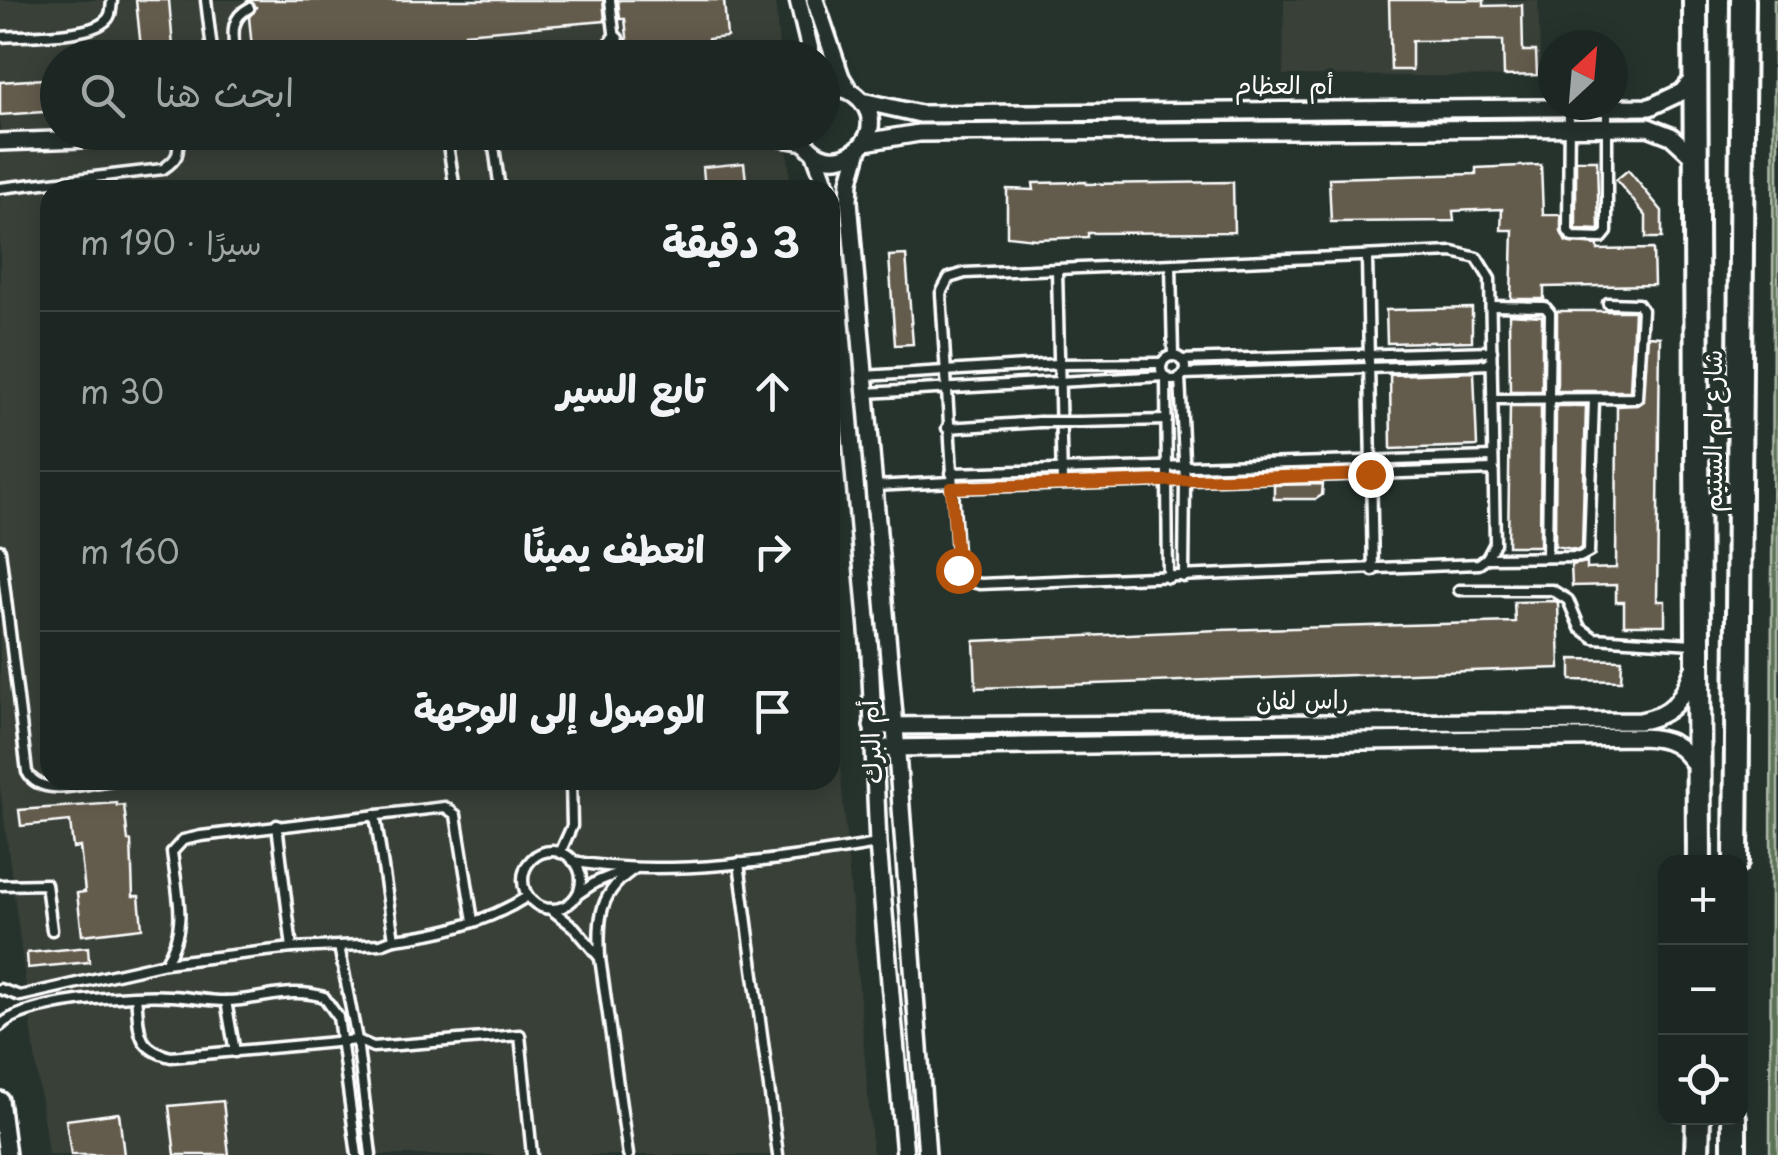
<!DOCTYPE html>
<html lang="ar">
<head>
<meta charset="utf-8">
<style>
	body { margin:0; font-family:"Playpen Sans","Playpen Sans Arabic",sans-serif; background:#252e2a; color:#f1f3f6; direction:rtl }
	.controls { position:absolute; right:30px; bottom:30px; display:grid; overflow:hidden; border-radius:20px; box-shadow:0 5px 25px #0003 }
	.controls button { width:90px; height:90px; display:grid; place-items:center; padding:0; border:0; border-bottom:2px solid #3a4340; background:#1c2622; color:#f1f3f6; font:50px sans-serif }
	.compass { position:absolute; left:1538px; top:30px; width:90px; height:90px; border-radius:50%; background:#1c2622; box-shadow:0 5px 25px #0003; rotate:26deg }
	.stop { position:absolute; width:30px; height:30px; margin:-22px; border:8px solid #b45309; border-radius:50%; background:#fff }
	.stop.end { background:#b45309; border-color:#fff; box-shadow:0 2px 10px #0008 }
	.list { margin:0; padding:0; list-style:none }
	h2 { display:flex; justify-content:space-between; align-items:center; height:130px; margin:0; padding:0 40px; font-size:42px }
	h2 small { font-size:32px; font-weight:400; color:#a0a5a5 }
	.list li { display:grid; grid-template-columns:65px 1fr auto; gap:30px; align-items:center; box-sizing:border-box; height:160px; padding:0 40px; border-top:2px solid #3a4340 }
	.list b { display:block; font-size:38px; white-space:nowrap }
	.list em { font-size:32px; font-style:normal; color:#a0a5a5 }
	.icon { flex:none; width:55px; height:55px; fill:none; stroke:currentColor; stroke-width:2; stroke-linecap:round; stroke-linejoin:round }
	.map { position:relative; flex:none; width:1778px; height:1155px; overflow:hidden; direction:ltr }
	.search { position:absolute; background:#1c2622; box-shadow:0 5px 25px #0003; left:40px; top:40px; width:800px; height:110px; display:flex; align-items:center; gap:25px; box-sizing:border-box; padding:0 35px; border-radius:55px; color:#a0a5a5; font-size:38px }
	.panel { position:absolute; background:#1c2622; box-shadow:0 5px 25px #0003; left:40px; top:180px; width:800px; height:610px; border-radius:30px; direction:rtl }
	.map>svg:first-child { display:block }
</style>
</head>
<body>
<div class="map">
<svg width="1778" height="1155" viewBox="0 0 1778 1155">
	<rect width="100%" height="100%" fill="#26332d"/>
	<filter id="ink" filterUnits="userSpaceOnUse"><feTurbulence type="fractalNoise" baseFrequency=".01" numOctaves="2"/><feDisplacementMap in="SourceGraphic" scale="20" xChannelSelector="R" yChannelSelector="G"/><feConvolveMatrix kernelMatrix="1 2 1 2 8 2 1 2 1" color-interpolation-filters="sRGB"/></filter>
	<g filter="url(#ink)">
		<g fill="#393f37">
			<polygon points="0,0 775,0 780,57 58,58 58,132 786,133 791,190 50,190 50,780 830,780 830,646 873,1155 48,1155 0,787"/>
			<polygon points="1284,0 1538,0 1541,77 1283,75"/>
		</g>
		<polygon fill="#5c7256" stroke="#aeb8aa" stroke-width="2.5" points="1774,0 1778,0 1778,1155 1770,1155"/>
		<g fill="#645c4d" stroke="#fff" stroke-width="2.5">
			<polygon points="136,0 169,0 174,58 142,58"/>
			<polygon points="248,0 603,0 605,21 465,33 466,48 343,58 253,58 249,17 256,7"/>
			<polygon points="618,0 724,0 727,37 708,39 710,58 663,58 662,42 628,45 625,19 620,19"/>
			<polygon points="1389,0 1484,0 1484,6 1522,5 1523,51 1536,51 1537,75 1504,76 1503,40 1412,41 1412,70 1391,70"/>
			<polygon points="58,78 58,111 0,115 0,82"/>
			<polygon points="1576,160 1597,160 1599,230 1576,229"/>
			<polygon points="744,163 747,190 705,190 703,167"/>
			<polygon points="1541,165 1543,215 1561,215 1561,232 1566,242 1598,245 1598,250 1653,249 1654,285 1544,287 1544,299 1511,299 1513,230 1501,230 1502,209 1453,211 1454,221 1331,222 1329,178 1476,174 1476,168"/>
			<polygon points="1628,170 1662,211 1662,238 1646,238 1646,216 1616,180"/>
			<polygon points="1086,182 1086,184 1233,182 1234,232 1088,233 1088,237 1035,239 1007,236 1007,189 1034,190 1033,183"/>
			<polygon points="906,255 913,344 895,345 889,256"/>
			<polygon points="1472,308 1472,341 1387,343 1386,310"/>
			<polygon points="1557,311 1634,311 1630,391 1557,391"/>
			<polygon points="1509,314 1542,316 1542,391 1510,391"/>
			<polygon points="1648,336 1660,337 1657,601 1665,601 1665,625 1624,625 1624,602 1616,602 1616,585 1572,586 1571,565 1587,562 1587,569 1616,568 1617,406 1638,405 1644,401"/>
			<polygon points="1474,372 1477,446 1391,449 1390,375"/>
			<polygon points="1510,406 1541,406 1540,546 1508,546"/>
			<polygon points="1556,406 1586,406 1582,548 1578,550 1555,546"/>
			<polygon points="1323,484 1322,495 1316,499 1274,499 1274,485"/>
			<polygon points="1556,601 1558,603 1560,668 976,688 974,641 1219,630 1515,622 1514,602"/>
			<polygon points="1571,659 1622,660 1621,681 1571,680"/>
			<polygon points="117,803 117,806 124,805 128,841 131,841 133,896 139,896 142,928 82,935 77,893 85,892 80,847 73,848 70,821 21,826 19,810"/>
			<polygon points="88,947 89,962 28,968 27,953"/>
			<polygon points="223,1101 229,1155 175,1155 169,1106"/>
			<polygon points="119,1113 124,1155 71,1155 66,1120"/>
		</g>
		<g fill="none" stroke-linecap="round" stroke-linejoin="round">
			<g stroke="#fff" stroke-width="15">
				<g id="lane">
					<polyline points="206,0 213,58"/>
					<polyline points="610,0 615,40"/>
					<path d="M0,37c24,-2 86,0 104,-15 8,-5 7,-14 8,-22"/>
					<path d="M235,58c-1,-21 -7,-39 14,-50"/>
					<polyline points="1569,108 1568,231 1572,237 1602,238 1607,232 1607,108"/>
					<polyline points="446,132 455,190"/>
					<polyline points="492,132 500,190"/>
					<path d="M0,188l163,-19c15,-10 17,-16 14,-33"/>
					<polygon points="1453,252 1477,258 1490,279 1495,543 1487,558 1479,564 980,584 972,582 958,570 941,293 949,278 965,273"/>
					<polyline points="1367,257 1373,571"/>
					<polyline points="1171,265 1173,356"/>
					<polyline points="1057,270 1062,483"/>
					<polyline points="1491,306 1545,307 1550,313 1547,557"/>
					<circle cx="1173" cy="368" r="12"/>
					<polyline points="1181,360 1492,351"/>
					<polyline points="1183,374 1492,364"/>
					<polyline points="864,376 1058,364 1162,363"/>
					<polyline points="1166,377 1168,578"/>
					<polyline points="1180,377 1185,480 1184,577"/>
					<polyline points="866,393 1164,376"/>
					<polyline points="1492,399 1637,398 1642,310 1638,304 1608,303"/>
					<polyline points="1079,422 1167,420"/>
					<polyline points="947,428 1039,422"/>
					<polyline points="951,473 1493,457"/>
					<polyline points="874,486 951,482"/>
					<polyline points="951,488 1493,470"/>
					<path d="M0,550l27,222c14,27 60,11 85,8"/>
					<polyline points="1487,558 1580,557 1589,552 1594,400"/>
					<polyline points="1459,590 1552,590 1568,600 1580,628 1594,638 1693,644"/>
					<polyline points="277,825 292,948"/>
					<circle cx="552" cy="880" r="29"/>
					<polyline points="560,853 572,826 571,780"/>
					<path d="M573,861c89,18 215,-2 304,-17"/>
					<polyline points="739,863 778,1155"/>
					<polyline points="0,885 46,884 52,930"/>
					<polyline points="578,894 596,882 623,871"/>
					<polyline points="551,909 575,928 600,958 628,1155"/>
					<path d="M394,939c48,-5 94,-17 134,-43"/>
					<polyline points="339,946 381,944 394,939 375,815"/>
					<path d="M600,958c-2,-41 -1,-67 36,-90"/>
					<path d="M165,963c24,-37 12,-69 7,-111l11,-12 18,-4 244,-29 11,8 17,106"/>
					<polyline points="0,989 20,996 165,963 292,948 339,946 357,1040 371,1155"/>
					<path d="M136,997c4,32 -2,51 35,60l186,-17 16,7 147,-12 12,120"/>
					<polyline points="226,1001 235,1052"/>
					<path d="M0,1026c22,-25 136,-33 171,-30 18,1 36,5 54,5 35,0 64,-15 99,-4l14,20 19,138"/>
				</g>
			</g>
			<g stroke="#fff" stroke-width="22">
				<g id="street">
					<polyline points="798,0 812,58"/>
					<polyline points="815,0 841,77 849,90"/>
					<polyline points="615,40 620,58"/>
					<polyline points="862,101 920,114 1650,107 1682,92 1696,75"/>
					<polyline points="751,132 804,142"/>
					<path d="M799,132c26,58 98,7 61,-33 -10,-11 -24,-13 -38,-10"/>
					<polyline points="0,142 277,132"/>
					<polyline points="865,142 919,133 1648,127 1671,136 1697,160"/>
					<polyline points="859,149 850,181 849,201 895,727 927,1155"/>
					<polyline points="815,154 828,190"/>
					<polyline points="830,197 870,653 878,844 905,1155"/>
					<path d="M872,726l768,-5c32,-6 42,-21 53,-51"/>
					<path d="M887,748l754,-11c27,1 41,7 55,30"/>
					<polyline points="0,1100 7,1155"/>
				</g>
			</g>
			<g stroke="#fff" stroke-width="30">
				<g id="secondary">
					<polyline points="1695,0 1699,862"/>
					<polyline points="1736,862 1743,0"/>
					<polyline points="1697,1155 1698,1118"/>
					<polyline points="1734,1155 1734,1118"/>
				</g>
			</g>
			<use href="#lane" stroke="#26332d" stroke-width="8"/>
			<use href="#street" stroke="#26332d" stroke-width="15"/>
			<use href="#secondary" stroke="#26332d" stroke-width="22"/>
			<g stroke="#fff" stroke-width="15" stroke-linecap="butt">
				<polyline id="lane-bridge" points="1039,422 1079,422"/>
			</g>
			<use href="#lane-bridge" stroke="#26332d" stroke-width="8"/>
		</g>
	</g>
	<g fill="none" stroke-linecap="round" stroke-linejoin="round" filter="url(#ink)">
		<polyline stroke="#b45309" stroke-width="12" points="958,570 951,488 1370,474"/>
	</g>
	<g text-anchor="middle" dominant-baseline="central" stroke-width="8" stroke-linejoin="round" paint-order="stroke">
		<g font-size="25" fill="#fff" stroke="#26332d">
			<text x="1284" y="84">أم العظام</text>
			<text transform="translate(1712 431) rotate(-90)">شارع ام السنيم</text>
			<text transform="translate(1302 699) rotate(-1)">راس لفان</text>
			<text transform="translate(870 742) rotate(-93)">أم البرك</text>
		</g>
	</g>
</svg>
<div class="controls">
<button>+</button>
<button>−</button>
<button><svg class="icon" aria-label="locate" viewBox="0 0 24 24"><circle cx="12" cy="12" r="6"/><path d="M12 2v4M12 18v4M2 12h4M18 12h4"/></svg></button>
</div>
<svg class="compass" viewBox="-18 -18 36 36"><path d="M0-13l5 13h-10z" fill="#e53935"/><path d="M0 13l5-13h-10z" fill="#a0a5a5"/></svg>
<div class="stop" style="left:958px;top:570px"></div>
<div class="stop end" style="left:1370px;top:474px"></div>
<div class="search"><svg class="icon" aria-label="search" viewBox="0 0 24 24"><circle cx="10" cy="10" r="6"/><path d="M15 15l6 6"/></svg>ابحث هنا</div>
<section class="panel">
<h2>3 دقيقة<small>سيرًا · 190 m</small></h2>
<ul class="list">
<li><svg class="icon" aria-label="ahead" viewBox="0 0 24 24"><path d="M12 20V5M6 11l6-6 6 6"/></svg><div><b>تابع السير</b></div><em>30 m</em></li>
<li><svg class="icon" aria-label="right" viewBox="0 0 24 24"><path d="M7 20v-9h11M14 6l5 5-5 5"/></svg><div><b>انعطف يمينًا</b></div><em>160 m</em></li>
<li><svg class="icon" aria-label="arrive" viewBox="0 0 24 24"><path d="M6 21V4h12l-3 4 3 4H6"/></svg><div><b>الوصول إلى الوجهة</b></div></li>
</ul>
</section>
</div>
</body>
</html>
